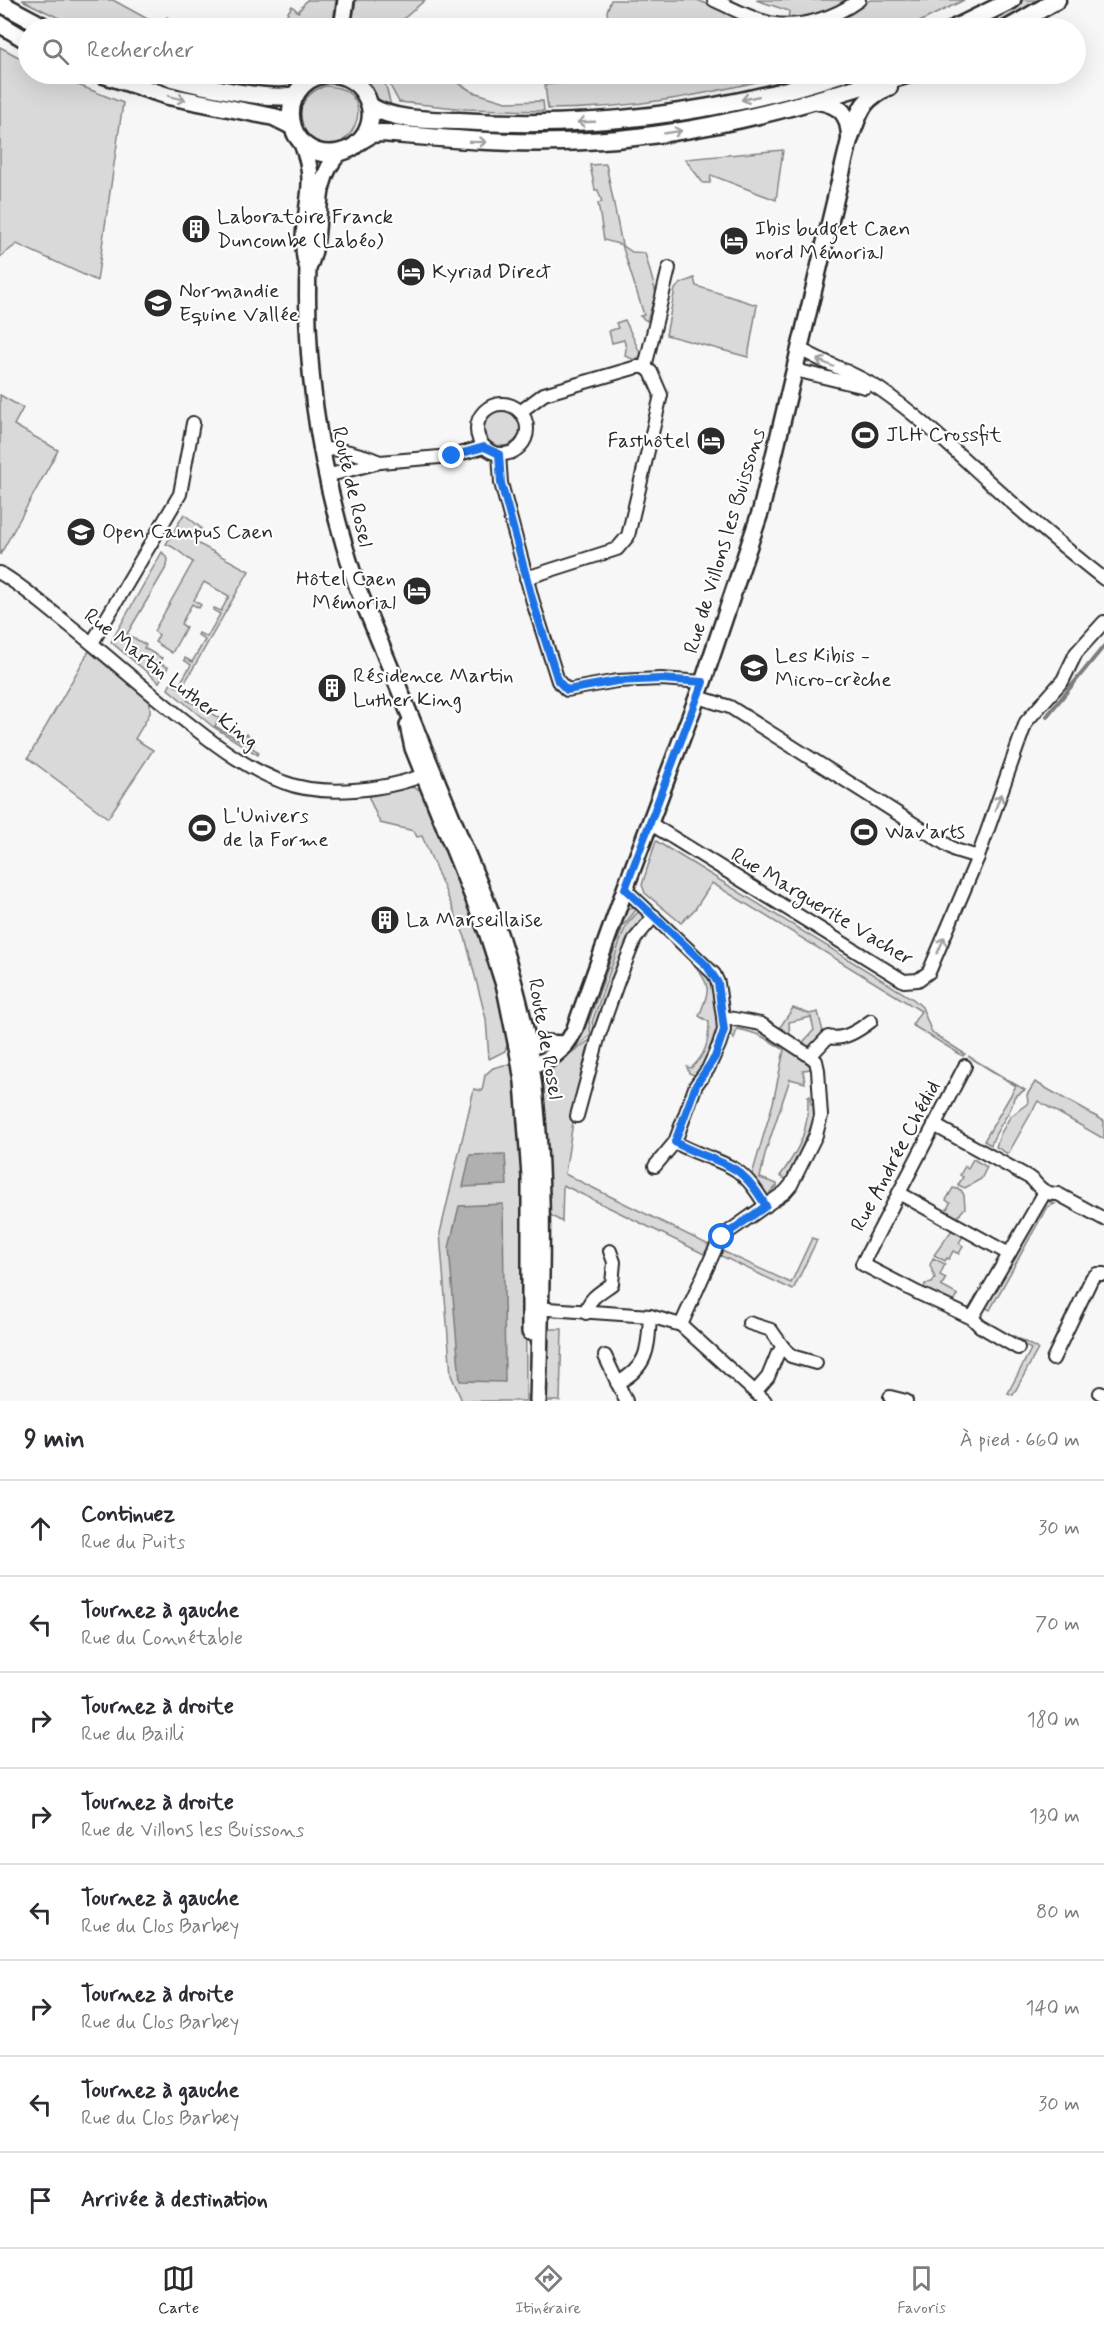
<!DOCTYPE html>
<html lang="fr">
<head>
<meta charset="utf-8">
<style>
	body { margin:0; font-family:Mynerve,sans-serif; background:#f2f2f3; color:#2b2b33 }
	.stop { position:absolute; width:18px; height:18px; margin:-14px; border:4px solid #1a73e8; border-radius:50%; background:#fff }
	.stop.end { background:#1a73e8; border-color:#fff; box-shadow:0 2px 6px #0008 }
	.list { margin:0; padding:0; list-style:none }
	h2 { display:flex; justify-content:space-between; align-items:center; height:78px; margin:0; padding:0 24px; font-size:26px }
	h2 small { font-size:20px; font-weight:400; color:#7c7c81 }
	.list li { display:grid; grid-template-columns:39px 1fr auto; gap:18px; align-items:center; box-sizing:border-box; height:96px; padding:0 24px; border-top:2px solid #e1e1e2 }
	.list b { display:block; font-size:22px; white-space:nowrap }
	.list p { margin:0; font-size:20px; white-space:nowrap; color:#7c7c81 }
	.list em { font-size:20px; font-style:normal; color:#7c7c81 }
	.icon { flex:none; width:33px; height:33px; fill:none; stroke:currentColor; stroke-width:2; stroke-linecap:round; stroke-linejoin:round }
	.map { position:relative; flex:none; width:1104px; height:1401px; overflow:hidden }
	.search { position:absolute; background:#fff; box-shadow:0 6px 24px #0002; left:18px; right:18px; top:18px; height:66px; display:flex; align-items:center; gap:15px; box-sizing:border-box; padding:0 21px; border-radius:33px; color:#7c7c81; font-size:22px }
	.sheet { height:846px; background:#fff }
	nav { display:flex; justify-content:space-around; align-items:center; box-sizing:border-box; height:84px; border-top:2px solid #e1e1e2; background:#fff; font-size:16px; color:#7c7c81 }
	nav a { display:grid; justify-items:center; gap:3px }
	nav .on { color:#2b2b2b }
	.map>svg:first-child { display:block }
</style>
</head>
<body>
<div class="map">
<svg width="1104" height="1401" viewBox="0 0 1104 1401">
	<rect width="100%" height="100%" fill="#f7f7f7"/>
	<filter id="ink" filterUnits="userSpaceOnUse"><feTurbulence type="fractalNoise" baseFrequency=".0167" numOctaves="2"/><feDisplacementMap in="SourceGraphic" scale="12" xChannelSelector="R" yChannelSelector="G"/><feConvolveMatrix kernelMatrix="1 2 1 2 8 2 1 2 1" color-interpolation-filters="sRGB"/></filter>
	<g filter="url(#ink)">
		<g fill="#d9d9d9" stroke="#828282" stroke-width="1.5">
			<polygon points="22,0 113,0 162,27 167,17 186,28 79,28"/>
			<polygon points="307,0 336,0 332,28 278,28 292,6 298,12"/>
			<polygon points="356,0 425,0 393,28 351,28"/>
			<polygon points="611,0 697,0 766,28 609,28 607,11"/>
			<path d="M756,0h94c-20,11 -39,17 -62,19l1,-8z"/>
			<polygon points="870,0 964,0 907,28 811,28 843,18"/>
			<polygon points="1023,0 1040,0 987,28 968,28"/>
			<polygon points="0,47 28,62 28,74 51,74 123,103 97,281 17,244 0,257"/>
			<polygon points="355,74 377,74 386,86 391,106 379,101"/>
			<polygon points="384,74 444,74 473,92 506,102 543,101 544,111 466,109 399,102"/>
			<path d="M574,74h7l2,7 27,-3v-4h181c-84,20 -155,35 -243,35l-3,-24 30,-3z"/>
			<path d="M325,86c64,2 21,88 -17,49 -19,-18 -5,-42 17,-49z"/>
			<polygon points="760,101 763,110 720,120 566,138 394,129 395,120 444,125"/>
			<polygon points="783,150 776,200 711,175 710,183 703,183 685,159"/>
			<polygon points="606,164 622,245 632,252 645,253 656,293 647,321 640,316 644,315 622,245 604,240 598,203 602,202 598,190 595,190 590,165"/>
			<polygon points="694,278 696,286 757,305 748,357 666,335 675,289 680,284"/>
			<polygon points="625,320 641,355 635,360 625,356 626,348 624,340 612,343 609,331 618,328 616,323"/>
			<polygon points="0,395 23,408 14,425 58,450 0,555"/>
			<circle cx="502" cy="428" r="18"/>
			<path d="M184,514l17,14 -6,14 54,29 -66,115 9,6 -5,8 32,18 -4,8 26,15 5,-7 10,6 -4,8 7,4 -1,3 -46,-29 -44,-37 3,-6 7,4 13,-22 -7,-5 1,-2 7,4 13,-22 -7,-5 1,-2 8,4 13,-23 -7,-4 1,-2 7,3 8,-15 -25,-14 -10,18 7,5 -2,3 -7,-4 -11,20 5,3 -14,26 -17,-11 4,-7 -5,-4 39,-69c-10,-6 -15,-14 -27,-18z"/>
			<polygon points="162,552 168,559 167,566 127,634 146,645 144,648 162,658 159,663 168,667 159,682 111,642"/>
			<polygon points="89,651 150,702 150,713 135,739 153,750 108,818 28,758"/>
			<polygon points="411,787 424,791 493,960 509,1040 505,1051 489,1059 486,1019 465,937 422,836 417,837 414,831 380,823 369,798 369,795"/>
			<polygon points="656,841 913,999 922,1007 932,1033 965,1054 963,1056 912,1025 921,1011 712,883 695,909 681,923 645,893 642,885"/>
			<polygon points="634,907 637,907 633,914 623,926 589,1021 591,1035 574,1049 622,915 628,908"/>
			<polygon points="640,910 644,914 645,920 594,1031 592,1022 623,933 628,923"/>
			<path d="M703,968l11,16 5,45 -4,3 -9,28 -4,5 1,4 -9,6 -5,-2 -2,-6 4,1c15,-13 18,-27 18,-46l-10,-6c8,-21 14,-27 -1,-46z"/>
			<polygon points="793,1008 810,1014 818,1012 824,1036 810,1050 804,1045 804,1041 814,1030 811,1017 789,1022 790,1039 778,1030"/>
			<path d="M729,1025l27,3 8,4 47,34v3l-8,1 2,13 -15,-4 -25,75 -5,24 17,6v2l-7,6 3,3 -5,3 -17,-20 22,-75 11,-53c-16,-11 -28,-18 -47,-21l-3,10 -5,-8z"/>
			<path d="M590,1040l3,1v3l-20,78 -8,52 144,71 -5,9 -141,-69 -1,37 -15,-9 -3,-128c6,-21 28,-33 46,-45z"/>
			<path d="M968,1056l57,34 -11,7c-1,15 -18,30 -23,48l-7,-4 32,-55z"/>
			<polygon points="504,1065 511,1065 514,1067 525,1170 526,1401 462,1401 451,1375 440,1233 474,1089 482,1091 485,1075 493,1068"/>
			<polygon points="1035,1082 1104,1121 1104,1139 1038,1101 1008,1154 996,1147 1000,1135 1010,1117 1028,1103 1027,1095"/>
			<path d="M808,1096h2l1,8 4,3 1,8 -29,65 -7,-4c20,-27 29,-46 28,-80z"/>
			<polygon points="973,1159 987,1167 981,1179 965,1188 958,1185 963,1177 960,1175 965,1166 968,1168"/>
			<polygon points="953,1188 961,1190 964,1195 965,1208 957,1217 946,1211 950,1203 946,1200"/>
			<polygon points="1049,1201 1055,1204 1047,1207 990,1310 984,1307 1006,1267 1012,1263 1044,1203"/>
			<polygon points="952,1230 963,1236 959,1243 963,1246 959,1254 953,1251 949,1259 947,1258 945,1261 934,1255"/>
			<polygon points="812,1238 817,1240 793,1290 717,1254 720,1250 791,1283"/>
			<polygon points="933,1258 945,1264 940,1275 946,1278 941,1286 958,1295 953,1304 924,1290 925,1284 932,1283 935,1278 930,1265"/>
			<polygon points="550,1329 562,1329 560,1401 546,1401 548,1337"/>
			<polygon points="1014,1336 1038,1349 1013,1395 1008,1393 1031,1349 1013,1339"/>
		</g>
		<g fill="#b0b0b0" stroke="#7b7b7b" stroke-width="1.5">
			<polygon points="505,1154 507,1185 463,1187 470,1155"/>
			<polygon points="503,1204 505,1382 460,1381 449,1248 459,1206"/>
		</g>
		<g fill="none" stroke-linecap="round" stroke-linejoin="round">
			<polyline stroke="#7b7b7b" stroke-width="4" points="1047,716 1104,646"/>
			<g stroke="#2b2b2b" stroke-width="16">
				<g id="minor">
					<path d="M714,0c18,8 37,19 56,23 31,6 64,-5 89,-23"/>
					<path d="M800,349c26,15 56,24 81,41 39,27 73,60 108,92 37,34 76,66 115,97"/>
					<polyline points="645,367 669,268"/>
					<polyline points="795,370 865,387"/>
					<circle cx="502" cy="429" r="25"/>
					<polyline points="520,412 544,394 637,367 645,367"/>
					<path d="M320,449c20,-1 42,5 60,13"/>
					<polyline points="499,454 501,483 533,602 558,681 567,690 617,681 661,679 703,682"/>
					<polyline points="326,476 380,462 452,456 484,447"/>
					<path d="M0,573c21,12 40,29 59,44 46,36 88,75 134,110 28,22 57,43 90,55 40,16 109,8 147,-10"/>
					<polyline points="526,578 617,549 628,536 661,395 651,372 645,367"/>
					<polyline points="92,643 180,494 193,423"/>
					<polyline points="698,697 730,707 955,850 978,857"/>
					<polyline points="651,824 904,981 918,980 929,972 978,857 1026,722 1063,680 1076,653 1104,622"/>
					<polyline points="625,889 714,974 718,983 723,1017 724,1030 719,1045 708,1069 696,1085 675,1142 655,1166"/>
					<polyline points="723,1017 761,1024 810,1056"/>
					<polyline points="965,1066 862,1264 918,1293 972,1318 980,1326 1018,1348"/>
					<polyline points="577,1116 599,1035 618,981 635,939 654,916"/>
					<path d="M934,1125l98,54c7,9 14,16 26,15l46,25"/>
					<path d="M675,1142c19,12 42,16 61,28 13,9 22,23 30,36"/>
					<polyline points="899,1193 1009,1254"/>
					<polyline points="534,1308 650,1316 681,1325 765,1401"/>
					<path d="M586,1313c2,-15 15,-21 26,-29l2,-22 -4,-11"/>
					<polyline points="972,1318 1045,1192"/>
					<polyline points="749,1323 771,1330 783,1347"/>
					<path d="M681,1325l37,-82 9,-10 58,-41 6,-7 25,-50 5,-19 -3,-46 -2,-9 -6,-5 18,-19c15,4 31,-7 43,-16"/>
					<polyline points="605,1356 626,1401"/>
					<polyline points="1053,1359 1092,1278 1097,1274 1104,1274"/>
					<path d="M617,1383c32,-16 31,-36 33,-67"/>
					<polyline points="755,1392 768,1377 777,1355 783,1347 791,1356 816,1363"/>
					<polyline points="1100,1393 1104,1395"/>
					<polyline points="890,1397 906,1401"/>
				</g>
			</g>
			<g stroke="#2b2b2b" stroke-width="20">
				<g id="tertiary">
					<polyline points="342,28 346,0"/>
					<path d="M301,141c5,12 9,25 9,38 1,29 -13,61 -2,89 -4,111 15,217 50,321l139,338c13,40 25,81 32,123 18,116 12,234 9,351"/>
					<path d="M308,268c18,-38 0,-81 31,-115"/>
					<polyline points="408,725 413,748 487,932 505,988 519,1057 523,1082 530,1176 530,1332"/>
					<polyline points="528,1047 545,1043 565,1044"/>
					<path d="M531,1064c20,-2 34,-15 43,-33l51,-142 78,-207 58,-172 89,-372"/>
				</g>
			</g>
			<g stroke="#2b2b2b" stroke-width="21">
				<g id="secondary">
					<polyline points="0,3 47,28"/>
					<polyline points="0,24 28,41"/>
					<polyline points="955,28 1012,0"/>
					<polyline points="1009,28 1057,0"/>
					<polyline points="101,74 168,96 274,117 292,126"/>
					<path d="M158,74c28,9 111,28 137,21"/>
					<path d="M326,74c-54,10 -42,87 11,79 12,-2 23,-9 29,-20 14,-27 -6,-58 -35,-59"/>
					<path d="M818,101c23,4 31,13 32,36"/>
					<path d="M370,106c25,15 61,14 89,15 129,8 259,-7 382,-47"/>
					<path d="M850,138c10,-27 11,-39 39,-51"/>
					<path d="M360,141l12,-7 9,-1c61,5 120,11 181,9 101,-2 198,-24 294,-54 18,-5 36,-8 53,-14"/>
				</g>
			</g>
			<use href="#minor" stroke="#fff" stroke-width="12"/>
			<use href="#tertiary" stroke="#fff" stroke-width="15"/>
			<use href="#secondary" stroke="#fff" stroke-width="16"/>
		</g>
		<defs><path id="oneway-shaft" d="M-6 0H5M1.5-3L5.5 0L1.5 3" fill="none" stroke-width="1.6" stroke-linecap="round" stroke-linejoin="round" transform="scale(1.5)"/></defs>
		<g stroke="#a0a0a0">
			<use href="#oneway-shaft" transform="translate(177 98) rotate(14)"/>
			<use href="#oneway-shaft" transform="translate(750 98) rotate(168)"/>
			<use href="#oneway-shaft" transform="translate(586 122) rotate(178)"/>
			<use href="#oneway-shaft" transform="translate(673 132) rotate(-9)"/>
			<use href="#oneway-shaft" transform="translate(478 142) rotate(1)"/>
			<use href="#oneway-shaft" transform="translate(825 363) rotate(-157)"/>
			<use href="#oneway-shaft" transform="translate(998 802) rotate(-70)"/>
			<use href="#oneway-shaft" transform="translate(941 945) rotate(-67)"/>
		</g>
	</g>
	<g fill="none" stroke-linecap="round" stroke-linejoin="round" filter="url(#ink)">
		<path stroke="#1a73e8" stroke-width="8" d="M452,456l32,-9 15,7 2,29 32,119 25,79 9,9 50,-9 44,-2 42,3 -78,207 82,77 11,17 6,47 -9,27 -19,28 -21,57c19,12 42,16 61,28 13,9 22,23 30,36l-44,31"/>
	</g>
	<defs>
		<g id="building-disc" transform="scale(1.5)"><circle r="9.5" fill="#2b2b2b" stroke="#fff"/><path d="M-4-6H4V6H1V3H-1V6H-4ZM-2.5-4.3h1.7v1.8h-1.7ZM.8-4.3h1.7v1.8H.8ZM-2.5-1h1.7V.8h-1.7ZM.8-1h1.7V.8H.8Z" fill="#fff"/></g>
		<g id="hotel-disc" transform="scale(1.5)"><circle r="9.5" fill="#2b2b2b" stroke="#fff"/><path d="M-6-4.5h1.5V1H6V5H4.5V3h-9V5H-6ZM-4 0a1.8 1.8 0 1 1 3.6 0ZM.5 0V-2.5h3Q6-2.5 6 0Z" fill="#fff"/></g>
		<g id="university-disc" transform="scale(1.5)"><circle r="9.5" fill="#2b2b2b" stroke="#fff"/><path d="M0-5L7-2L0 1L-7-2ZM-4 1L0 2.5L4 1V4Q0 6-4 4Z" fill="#fff"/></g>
		<g id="stadium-disc" transform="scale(1.5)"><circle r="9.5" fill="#2b2b2b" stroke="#fff"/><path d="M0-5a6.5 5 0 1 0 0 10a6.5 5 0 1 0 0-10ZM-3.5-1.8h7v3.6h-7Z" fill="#fff"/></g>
		<g id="school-disc" transform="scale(1.5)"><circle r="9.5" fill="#2b2b2b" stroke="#fff"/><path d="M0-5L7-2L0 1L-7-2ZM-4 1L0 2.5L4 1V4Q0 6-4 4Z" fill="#fff"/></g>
	</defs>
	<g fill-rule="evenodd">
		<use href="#building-disc" x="196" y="229"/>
		<use href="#hotel-disc" x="734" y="241"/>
		<use href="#hotel-disc" x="411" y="272"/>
		<use href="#university-disc" x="158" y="303"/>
		<use href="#stadium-disc" x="865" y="435"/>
		<use href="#hotel-disc" x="711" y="441"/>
		<use href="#university-disc" x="81" y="532"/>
		<use href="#hotel-disc" x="417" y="591"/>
		<use href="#school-disc" x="754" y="668"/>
		<use href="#building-disc" x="332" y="688"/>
		<use href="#stadium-disc" x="202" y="828"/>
		<use href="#stadium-disc" x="864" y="832"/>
		<use href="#building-disc" x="385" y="920"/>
	</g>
	<g text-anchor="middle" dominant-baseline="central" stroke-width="4.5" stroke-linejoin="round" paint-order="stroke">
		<g font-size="21" fill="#2b2b2b" stroke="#fff" text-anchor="start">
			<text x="217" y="217">Laboratoire Franck<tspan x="217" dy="24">Duncombe (Labéo)</tspan></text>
			<text x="755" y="229">Ibis budget Caen<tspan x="755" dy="24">nord Mémorial</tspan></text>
			<text x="432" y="272">Kyriad Direct</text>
			<text x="179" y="291">Normandie<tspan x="179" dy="24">Equine Vallée</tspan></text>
			<text x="886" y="435">JLH Crossfit</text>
			<text x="690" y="441" text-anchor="end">Fasthôtel</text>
			<text x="102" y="532">Open Campus Caen</text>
			<text x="396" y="579" text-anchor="end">Hôtel Caen<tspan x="396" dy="24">Mémorial</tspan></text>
			<text x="775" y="656">Les Kibis -<tspan x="775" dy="24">Micro-crèche</tspan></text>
			<text x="353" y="676">Résidence Martin<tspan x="353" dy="24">Luther King</tspan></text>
			<text x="223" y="816">L'Univers<tspan x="223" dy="24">de la Forme</tspan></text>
			<text x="885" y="832">Wav'arts</text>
			<text x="406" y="920">La Marseillaise</text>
		</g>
		<g font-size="21" fill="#2b2b2b" stroke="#fff">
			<text transform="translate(352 487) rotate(77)">Route de Rosel</text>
			<text transform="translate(725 541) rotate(-73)">Rue de Villons les Buissons</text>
			<text transform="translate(171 679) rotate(38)">Rue Martin Luther King</text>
			<text transform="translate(822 907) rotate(31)">Rue Marguerite Vacher</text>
			<text transform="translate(545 1039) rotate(80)">Route de Rosel</text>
			<text transform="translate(896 1156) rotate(-62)">Rue Andrée Chédid</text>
		</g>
	</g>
</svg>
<div class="stop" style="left:722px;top:1237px"></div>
<div class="stop end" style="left:452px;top:456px"></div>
<div class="search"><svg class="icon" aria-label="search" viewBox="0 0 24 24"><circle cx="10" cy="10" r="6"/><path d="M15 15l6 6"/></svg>Rechercher</div>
</div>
<section class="sheet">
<h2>9 min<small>À pied · 660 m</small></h2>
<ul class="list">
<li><svg class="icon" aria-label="ahead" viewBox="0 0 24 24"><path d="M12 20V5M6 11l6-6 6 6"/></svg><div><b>Continuez</b><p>Rue du Puits</p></div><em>30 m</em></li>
<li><svg class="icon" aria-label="left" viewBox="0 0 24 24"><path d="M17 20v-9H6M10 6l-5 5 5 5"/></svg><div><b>Tournez à gauche</b><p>Rue du Connétable</p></div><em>70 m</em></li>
<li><svg class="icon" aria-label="right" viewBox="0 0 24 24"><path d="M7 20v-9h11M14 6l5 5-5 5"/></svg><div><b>Tournez à droite</b><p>Rue du Bailli</p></div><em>180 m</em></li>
<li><svg class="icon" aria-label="right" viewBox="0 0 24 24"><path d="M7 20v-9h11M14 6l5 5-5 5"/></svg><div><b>Tournez à droite</b><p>Rue de Villons les Buissons</p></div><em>130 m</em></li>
<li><svg class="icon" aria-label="left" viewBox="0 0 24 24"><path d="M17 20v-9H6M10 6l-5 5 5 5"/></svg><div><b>Tournez à gauche</b><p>Rue du Clos Barbey</p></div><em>80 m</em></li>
<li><svg class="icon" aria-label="right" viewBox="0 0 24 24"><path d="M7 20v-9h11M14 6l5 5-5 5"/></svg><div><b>Tournez à droite</b><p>Rue du Clos Barbey</p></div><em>140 m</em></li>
<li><svg class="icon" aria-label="left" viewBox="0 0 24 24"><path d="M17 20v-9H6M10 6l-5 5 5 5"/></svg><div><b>Tournez à gauche</b><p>Rue du Clos Barbey</p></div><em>30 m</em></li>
<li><svg class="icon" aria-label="arrive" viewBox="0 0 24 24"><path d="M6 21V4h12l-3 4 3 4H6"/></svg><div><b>Arrivée à destination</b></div></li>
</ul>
</section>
<nav>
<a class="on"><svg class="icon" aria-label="map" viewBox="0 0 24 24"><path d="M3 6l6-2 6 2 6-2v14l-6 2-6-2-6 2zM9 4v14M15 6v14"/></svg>Carte</a>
<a><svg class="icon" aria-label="directions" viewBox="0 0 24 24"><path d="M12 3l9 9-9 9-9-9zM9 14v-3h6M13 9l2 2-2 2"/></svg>Itinéraire</a>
<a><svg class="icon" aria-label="saved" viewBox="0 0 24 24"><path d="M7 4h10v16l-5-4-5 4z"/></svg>Favoris</a>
</nav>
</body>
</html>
